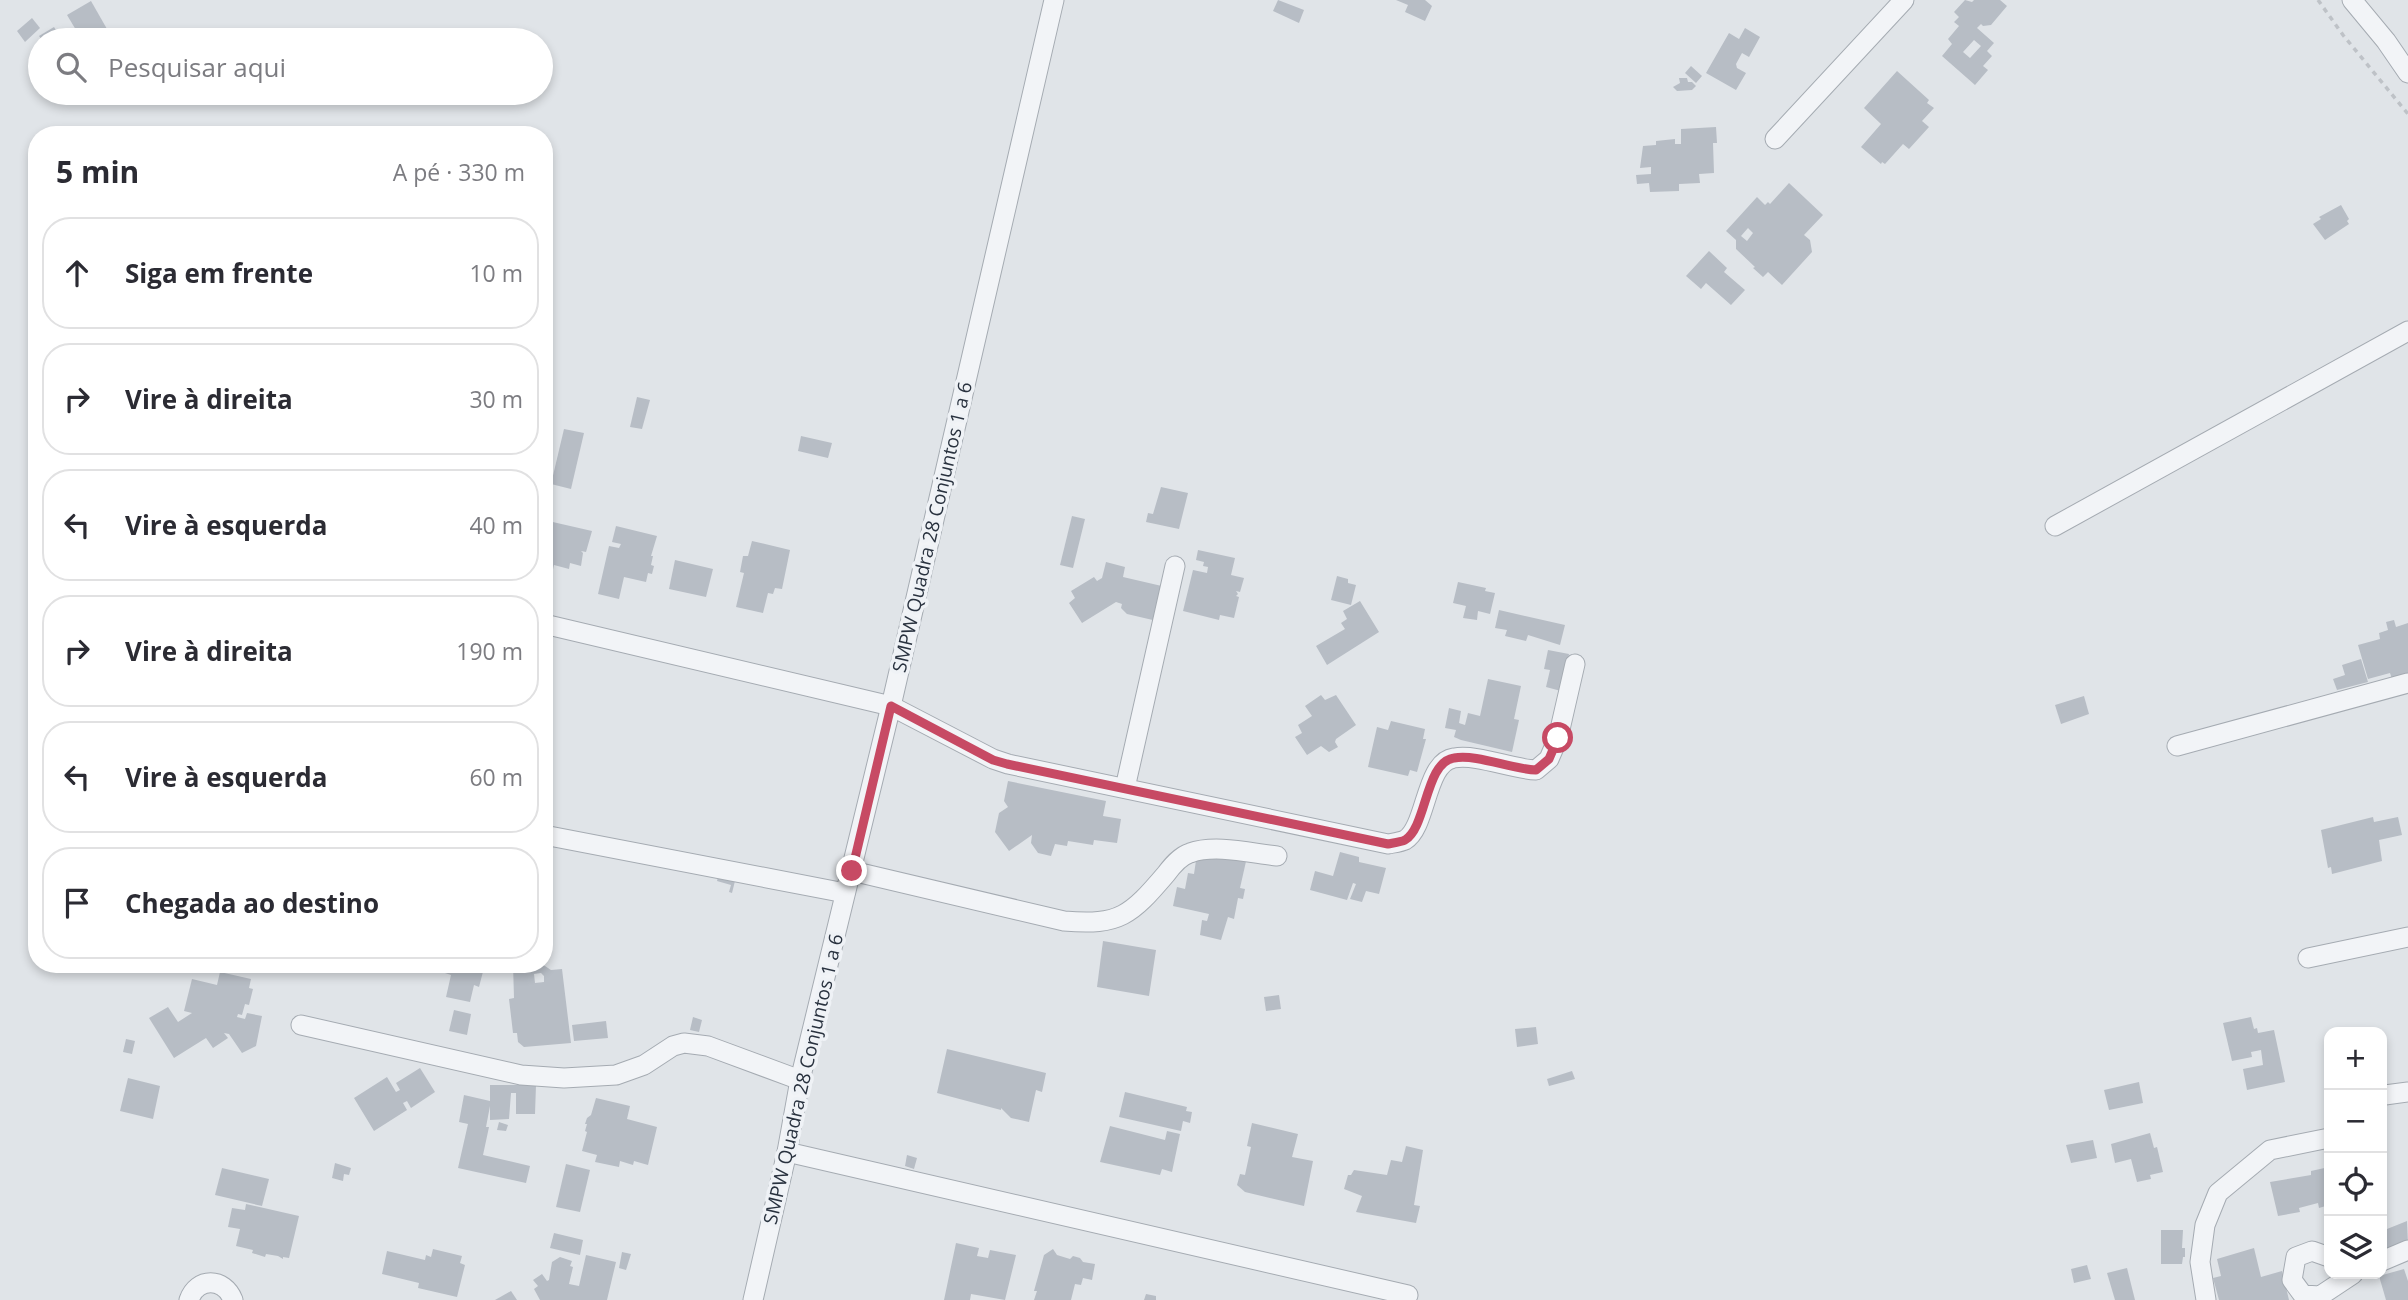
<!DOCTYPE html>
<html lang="pt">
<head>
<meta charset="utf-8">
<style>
	body { margin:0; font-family:"Open Sans",sans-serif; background:#f2f2f3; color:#2b2b33 }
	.controls { position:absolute; right:21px; bottom:21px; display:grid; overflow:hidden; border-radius:14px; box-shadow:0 4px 10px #0003 }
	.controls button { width:63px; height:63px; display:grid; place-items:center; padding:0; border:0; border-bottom:2px solid #e1e1e2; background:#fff; color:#2b2b33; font:35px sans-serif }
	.stop { position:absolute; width:21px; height:21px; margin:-16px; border:5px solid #c74a64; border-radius:50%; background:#fff }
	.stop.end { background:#c74a64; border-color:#fff; box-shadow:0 2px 7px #0008 }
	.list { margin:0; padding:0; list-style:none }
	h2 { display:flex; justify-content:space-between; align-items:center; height:91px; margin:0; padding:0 28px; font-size:30px }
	h2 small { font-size:23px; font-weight:400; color:#7c7c81 }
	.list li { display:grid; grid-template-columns:46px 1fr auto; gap:21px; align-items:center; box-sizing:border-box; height:112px; margin:0 14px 14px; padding:0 14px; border:2px solid #e1e1e2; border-radius:28px }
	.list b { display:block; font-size:26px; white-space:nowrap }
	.list em { font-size:23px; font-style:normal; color:#7c7c81 }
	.icon { flex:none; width:38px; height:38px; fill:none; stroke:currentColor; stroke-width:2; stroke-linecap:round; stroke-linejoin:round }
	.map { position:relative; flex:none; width:2408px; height:1300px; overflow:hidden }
	.search { position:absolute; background:#fff; box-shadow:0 4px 10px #0003; left:28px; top:28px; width:525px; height:77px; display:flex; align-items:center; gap:18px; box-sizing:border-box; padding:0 24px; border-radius:38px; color:#7c7c81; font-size:26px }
	.panel { position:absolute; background:#fff; box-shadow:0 4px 10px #0003; left:28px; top:126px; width:525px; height:847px; border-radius:28px }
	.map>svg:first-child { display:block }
</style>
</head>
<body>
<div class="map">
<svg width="2408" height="1300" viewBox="0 0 2408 1300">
	<rect width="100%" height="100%" fill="#e0e4e8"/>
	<g fill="#b7bdc5" fill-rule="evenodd">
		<polygon points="1278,0 1304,10 1299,23 1273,11"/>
		<polygon points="1396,0 1425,0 1432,6 1425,21 1405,12 1408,5"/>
		<path d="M1965,0l7,2 2,-2h26l7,6 -16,19 -8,1 -2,-2 -4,4 17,15 -7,8 5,5 -9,10 5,4 -13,15 -33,-29 10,-12 -4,-5 11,-13 -5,-4 5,-5 -5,-5zM1974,40l7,6 -11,12 -7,-6z"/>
		<polygon points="91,1 107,29 88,40 82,40 67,15"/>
		<polygon points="32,18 40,28 25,42 17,31"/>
		<polygon points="54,27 62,40 42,40 39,36"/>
		<polygon points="1745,28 1760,37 1749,57 1742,53 1736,64 1737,68 1746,73 1736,90 1706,73 1729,33 1739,39"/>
		<polygon points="1691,66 1702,76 1696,83 1685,73"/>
		<polygon points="1897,71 1929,100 1927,103 1934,108 1922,121 1929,127 1909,149 1903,144 1885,164 1882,162 1881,164 1861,147 1881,124 1864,108"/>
		<polygon points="1679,78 1687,78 1688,82 1692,82 1696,86 1692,90 1677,91 1673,87 1680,83"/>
		<polygon points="1716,127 1717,143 1713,143 1714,173 1699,174 1700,183 1679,184 1679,191 1650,192 1649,183 1637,184 1636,175 1651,174 1651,167 1640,168 1643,146 1656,145 1656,141 1675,139 1675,144 1681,144 1681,129"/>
		<path d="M1789,183l34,32 -19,20 6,5 2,12 -30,33 -14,-13 -5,5 -10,-9 2,-1 -19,-18v-9l-10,-9 31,-34 8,8 3,-3 2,2zM1748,228l5,5 -6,8 -6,-5z"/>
		<polygon points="2341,205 2349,219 2347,221 2349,224 2325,240 2313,224 2321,219 2319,217"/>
		<polygon points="1709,251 1727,268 1724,272 1745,290 1731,305 1706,283 1701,289 1686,276"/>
		<polygon points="637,397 650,400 642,429 630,427"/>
		<polygon points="544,429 550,431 545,453 544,453"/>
		<polygon points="564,429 584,433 571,489 551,484"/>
		<polygon points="801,436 832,443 828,458 798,451"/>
		<polygon points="1161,487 1188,493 1179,529 1146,522 1148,513 1153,514"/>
		<polygon points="1072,516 1085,519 1073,568 1060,565"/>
		<polygon points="544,520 592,531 586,552 581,551 583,553 581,566 570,563 569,569 554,565 552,574 544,573"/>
		<polygon points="616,526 657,536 651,556 653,556 651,565 654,566 652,574 648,573 646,582 624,577 619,599 598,594 609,546 619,548 621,544 612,542"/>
		<polygon points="752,541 790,550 782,589 775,588 773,594 768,593 763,613 736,607 744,573 740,572 743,556 748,556"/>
		<polygon points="1198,550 1235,558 1231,575 1244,578 1240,592 1236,591 1238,594 1236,596 1239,597 1234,618 1220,615 1219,620 1183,611 1193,570 1207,573 1208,567 1203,566 1204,562 1196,560"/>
		<polygon points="675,560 713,569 706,597 669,589"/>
		<polygon points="1106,562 1125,567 1123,577 1166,587 1157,621 1127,614 1121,608 1122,604 1116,602 1082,623 1069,603 1075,598 1071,591 1094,577 1097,581 1102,578"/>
		<polygon points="1337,576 1348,579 1348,583 1356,585 1351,605 1331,600"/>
		<polygon points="1458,582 1486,588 1485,591 1495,593 1490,614 1478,611 1477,620 1463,618 1466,606 1453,603"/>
		<polygon points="1360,601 1379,632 1327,665 1316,646 1345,629 1341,623 1347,619 1343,611"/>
		<polygon points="1499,610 1565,625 1560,645 1528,635 1526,641 1505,636 1507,630 1495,628"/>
		<polygon points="2394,620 2396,627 2408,623 2408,680 2394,685 2390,673 2368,679 2358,645 2380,639 2379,633 2388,630 2386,622"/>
		<polygon points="1548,650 1569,654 1561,691 1546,687 1550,670 1544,669"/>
		<polygon points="2361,659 2368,682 2337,690 2333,679 2345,675 2342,665"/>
		<polygon points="1488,679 1521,686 1514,719 1519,720 1512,752 1461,740 1454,737 1456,730 1445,728 1449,708 1461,711 1459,723 1465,725 1468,713 1480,716"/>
		<polygon points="1321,695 1325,700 1336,695 1356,725 1336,739 1335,742 1338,747 1329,752 1321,746 1307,755 1295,737 1302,733 1298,725 1312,716 1305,706"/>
		<polygon points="2084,696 2089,714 2061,724 2055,705"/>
		<polygon points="1391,721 1425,729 1423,739 1426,739 1417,772 1410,770 1408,776 1368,767 1377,727 1388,730"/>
		<polygon points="1008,781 1106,801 1103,816 1121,819 1117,843 1094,840 1093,845 1068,841 1067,846 1055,844 1051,856 1038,853 1031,843 1032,835 1009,851 995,832 999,813 1008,807 1004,801"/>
		<polygon points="2373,817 2374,822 2398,817 2402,835 2379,840 2382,861 2332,874 2331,867 2328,868 2321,830"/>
		<polygon points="1198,847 1247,857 1240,888 1245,889 1243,899 1238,898 1234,919 1228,917 1221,940 1200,935 1202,920 1207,921 1209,914 1173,906 1177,887 1185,889 1188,873 1194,874"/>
		<polygon points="1340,852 1359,857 1359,862 1386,868 1379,894 1366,891 1362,902 1350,899 1356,884 1353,883 1347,900 1310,890 1315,871 1333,876"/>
		<polygon points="721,865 738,869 732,893 729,892 731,885 717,881"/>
		<polygon points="1103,941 1156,950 1149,996 1097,987"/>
		<polygon points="443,964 459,964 468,967 469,964 485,964 479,987 474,985 470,1002 446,997 451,975 442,972"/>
		<path d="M513,964h29l9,6 11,-1 9,74 -47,4 -6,-5 -1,-9h-4l-4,-34 5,-1zM541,973l3,3v6l-9,1 -1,-9z"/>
		<polygon points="220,972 251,979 249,988 253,989 249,1005 245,1004 242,1015 238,1014 237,1017 245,1019 247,1013 262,1016 256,1046 242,1053 229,1034 224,1033 228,1038 213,1048 206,1038 174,1058 149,1018 168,1007 178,1022 192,1013 184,1011 192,979 217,985"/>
		<polygon points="1279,995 1281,1009 1266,1011 1264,997"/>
		<polygon points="454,1010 471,1014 467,1035 449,1031"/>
		<polygon points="693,1017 702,1020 699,1032 690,1030"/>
		<polygon points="2251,1017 2254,1029 2257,1028 2258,1033 2274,1030 2285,1082 2247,1090 2243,1069 2263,1065 2261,1050 2251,1052 2252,1057 2232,1061 2223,1023"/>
		<polygon points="606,1021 608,1038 574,1041 572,1025"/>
		<polygon points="1536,1027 1538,1044 1517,1047 1515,1029"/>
		<polygon points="126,1039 135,1041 132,1054 123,1052"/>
		<polygon points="947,1049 1046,1073 1042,1092 1036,1090 1029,1122 1011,1118 1001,1108 1001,1110 937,1093"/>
		<polygon points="420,1068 435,1092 411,1108 407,1101 403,1103 407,1110 374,1131 354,1098 387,1077 396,1092 400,1090 396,1083"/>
		<polygon points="1572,1071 1575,1079 1549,1086 1547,1079"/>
		<polygon points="128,1078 160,1086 153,1119 120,1111"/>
		<polygon points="2139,1082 2143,1103 2109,1110 2104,1090"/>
		<polygon points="490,1085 536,1085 535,1114 516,1114 516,1093 511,1093 509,1119 490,1120 490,1106 486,1127 489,1127 483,1155 530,1166 526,1183 458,1168 468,1124 459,1122 464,1095 490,1101"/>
		<polygon points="1125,1092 1187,1107 1186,1111 1192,1112 1190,1123 1183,1121 1181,1131 1119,1117"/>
		<polygon points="596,1098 630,1106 627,1119 657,1127 648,1165 634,1161 633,1165 620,1161 619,1167 595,1162 597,1155 582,1151 587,1132 585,1131 587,1124 585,1124 587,1118 591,1115"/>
		<polygon points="499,1122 508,1125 506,1131 497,1130"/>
		<polygon points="1252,1123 1298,1134 1292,1157 1313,1161 1304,1206 1245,1192 1237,1185 1240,1174 1245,1175 1251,1147 1247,1146"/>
		<polygon points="1110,1126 1165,1140 1167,1131 1180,1134 1172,1172 1162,1169 1160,1175 1100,1162"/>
		<polygon points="2150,1133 2154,1148 2157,1147 2163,1172 2150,1175 2151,1179 2137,1182 2131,1159 2115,1163 2111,1144"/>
		<polygon points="2093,1140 2097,1158 2071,1163 2066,1145"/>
		<polygon points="1406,1146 1423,1150 1414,1205 1420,1206 1416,1223 1356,1212 1362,1196 1344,1189 1348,1175 1351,1175 1354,1170 1387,1175 1391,1160 1402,1162"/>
		<polygon points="907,1155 917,1158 914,1169 905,1166"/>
		<polygon points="335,1163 351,1168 349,1175 344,1174 343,1181 332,1178"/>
		<polygon points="566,1164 590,1170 580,1212 556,1207"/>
		<polygon points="2329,1167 2329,1205 2319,1208 2318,1203 2299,1208 2300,1212 2278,1216 2270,1182 2311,1175 2311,1171"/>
		<polygon points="222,1168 269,1179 262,1206 215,1195"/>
		<polygon points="246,1204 299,1216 289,1258 283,1257 283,1259 278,1256 266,1254 265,1257 252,1253 253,1250 236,1246 240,1229 228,1227 232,1208 245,1210"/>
		<polygon points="2407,1221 2408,1245 2384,1254 2382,1231"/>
		<polygon points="2161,1230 2183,1230 2182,1248 2185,1248 2185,1257 2183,1257 2182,1264 2161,1264"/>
		<polygon points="554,1233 583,1240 580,1255 550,1248"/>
		<polygon points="956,1243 979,1248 977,1256 988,1258 990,1250 1016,1255 1005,1300 971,1294 970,1300 944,1300"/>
		<polygon points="2254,1248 2261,1277 2282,1271 2289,1300 2219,1300 2213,1278 2221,1276 2217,1259"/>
		<polygon points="433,1249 462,1256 460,1263 465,1265 457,1297 418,1288 419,1283 382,1274 387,1251 425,1260 426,1255 431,1257"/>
		<polygon points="1053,1249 1057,1255 1070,1259 1073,1256 1080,1258 1083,1262 1095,1264 1092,1280 1083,1278 1081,1285 1075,1284 1071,1300 1034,1300 1037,1291 1034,1291 1044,1255"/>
		<polygon points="622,1252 631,1254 626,1270 619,1268"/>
		<polygon points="586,1255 616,1262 607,1300 540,1300 534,1289 538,1286 533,1280 542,1274 547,1281 549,1280 552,1262 560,1257 572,1261 570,1266 573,1267 569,1284 579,1286"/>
		<polygon points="2087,1265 2091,1279 2074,1283 2071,1269"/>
		<polygon points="2127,1268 2135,1300 2115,1300 2107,1273"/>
		<polygon points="2404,1269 2408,1281 2408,1300 2386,1300 2379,1276"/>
		<polygon points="511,1291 517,1300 495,1300"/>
		<polygon points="1146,1294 1156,1296 1156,1300 1144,1300"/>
	</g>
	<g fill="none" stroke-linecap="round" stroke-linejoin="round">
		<g stroke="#a5abb2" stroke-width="21">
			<g id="minor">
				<polyline points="2352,0 2386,41 2408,73"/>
				<polyline points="1775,139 1904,0"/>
				<polyline points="2055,526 2408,331"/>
				<path d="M544,624l347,82 102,53 15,5 380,80c5,-1 13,-2 17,-4 22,-13 20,-78 49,-82 24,-4 57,11 82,12l13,-11 9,-21 17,-74"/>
				<polyline points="2177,746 2408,683"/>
				<polyline points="1125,788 1175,566"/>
				<polyline points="544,835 845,893"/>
				<path d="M852,871l212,50c56,5 67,-6 102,-47 6,-8 14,-18 24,-21 25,-9 60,0 87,3"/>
				<polyline points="2308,958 2408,937"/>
				<polyline points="301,1025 521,1075 564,1078 616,1075 644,1065 673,1046 684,1043 708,1046 800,1080"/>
				<polyline points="2385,1095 2408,1092"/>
				<polyline points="787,1152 1408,1295"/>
				<polyline points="2329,1257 2312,1251 2296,1257 2292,1280 2303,1295 2320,1296 2353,1274"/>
				<polyline points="2382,1261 2408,1250"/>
				<path d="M189,1300c8,-23 35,-23 44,0"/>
				<polyline points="753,1300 787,1152 800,1080 891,706 1054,0"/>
				<polyline points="2206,1300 2200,1262 2205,1225 2218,1193 2270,1150 2329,1138"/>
			</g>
		</g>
		<polyline stroke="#bec2c7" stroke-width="3.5" stroke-dasharray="5 5" stroke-linecap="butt" points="2318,0 2343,35 2408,114"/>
		<use href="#minor" stroke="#f2f4f7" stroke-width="19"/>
	</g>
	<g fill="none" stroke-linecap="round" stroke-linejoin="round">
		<path stroke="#c74a64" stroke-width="9" d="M852,871l39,-165 102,54 14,4 381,80c5,-1 13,-2 17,-4 22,-13 20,-78 49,-82 24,-4 56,11 82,12l13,-11 9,-21"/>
	</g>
	<g text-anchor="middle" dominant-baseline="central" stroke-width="7" stroke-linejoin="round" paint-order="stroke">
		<g font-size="19" fill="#29323f" stroke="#eff2f6">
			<text transform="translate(932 527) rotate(-77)">SMPW Quadra 28 Conjuntos 1 a 6</text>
			<text transform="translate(803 1079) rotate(-77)">SMPW Quadra 28 Conjuntos 1 a 6</text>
		</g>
	</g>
</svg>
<div class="controls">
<button>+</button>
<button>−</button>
<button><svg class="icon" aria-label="locate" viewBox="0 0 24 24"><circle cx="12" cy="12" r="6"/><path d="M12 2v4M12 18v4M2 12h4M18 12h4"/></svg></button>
<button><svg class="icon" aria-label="layers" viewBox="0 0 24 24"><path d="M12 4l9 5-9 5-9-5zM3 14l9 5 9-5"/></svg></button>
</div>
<div class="stop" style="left:1558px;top:738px"></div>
<div class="stop end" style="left:852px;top:871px"></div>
<div class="search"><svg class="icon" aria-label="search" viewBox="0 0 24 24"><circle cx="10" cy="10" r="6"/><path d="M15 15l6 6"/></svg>Pesquisar aqui</div>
<section class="panel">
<h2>5 min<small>A pé · 330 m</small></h2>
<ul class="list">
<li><svg class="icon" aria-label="ahead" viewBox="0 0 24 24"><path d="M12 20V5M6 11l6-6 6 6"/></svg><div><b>Siga em frente</b></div><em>10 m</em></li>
<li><svg class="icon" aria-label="right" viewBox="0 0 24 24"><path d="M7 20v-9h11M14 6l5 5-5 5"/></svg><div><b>Vire à direita</b></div><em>30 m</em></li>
<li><svg class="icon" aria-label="left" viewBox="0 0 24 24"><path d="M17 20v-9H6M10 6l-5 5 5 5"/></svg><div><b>Vire à esquerda</b></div><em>40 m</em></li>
<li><svg class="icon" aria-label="right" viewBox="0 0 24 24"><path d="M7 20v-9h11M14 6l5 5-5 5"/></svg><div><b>Vire à direita</b></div><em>190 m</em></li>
<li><svg class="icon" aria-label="left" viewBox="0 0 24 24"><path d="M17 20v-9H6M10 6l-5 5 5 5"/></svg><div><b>Vire à esquerda</b></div><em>60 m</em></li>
<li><svg class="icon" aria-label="arrive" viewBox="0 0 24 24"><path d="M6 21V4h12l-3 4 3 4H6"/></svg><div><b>Chegada ao destino</b></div></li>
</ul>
</section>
</div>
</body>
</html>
